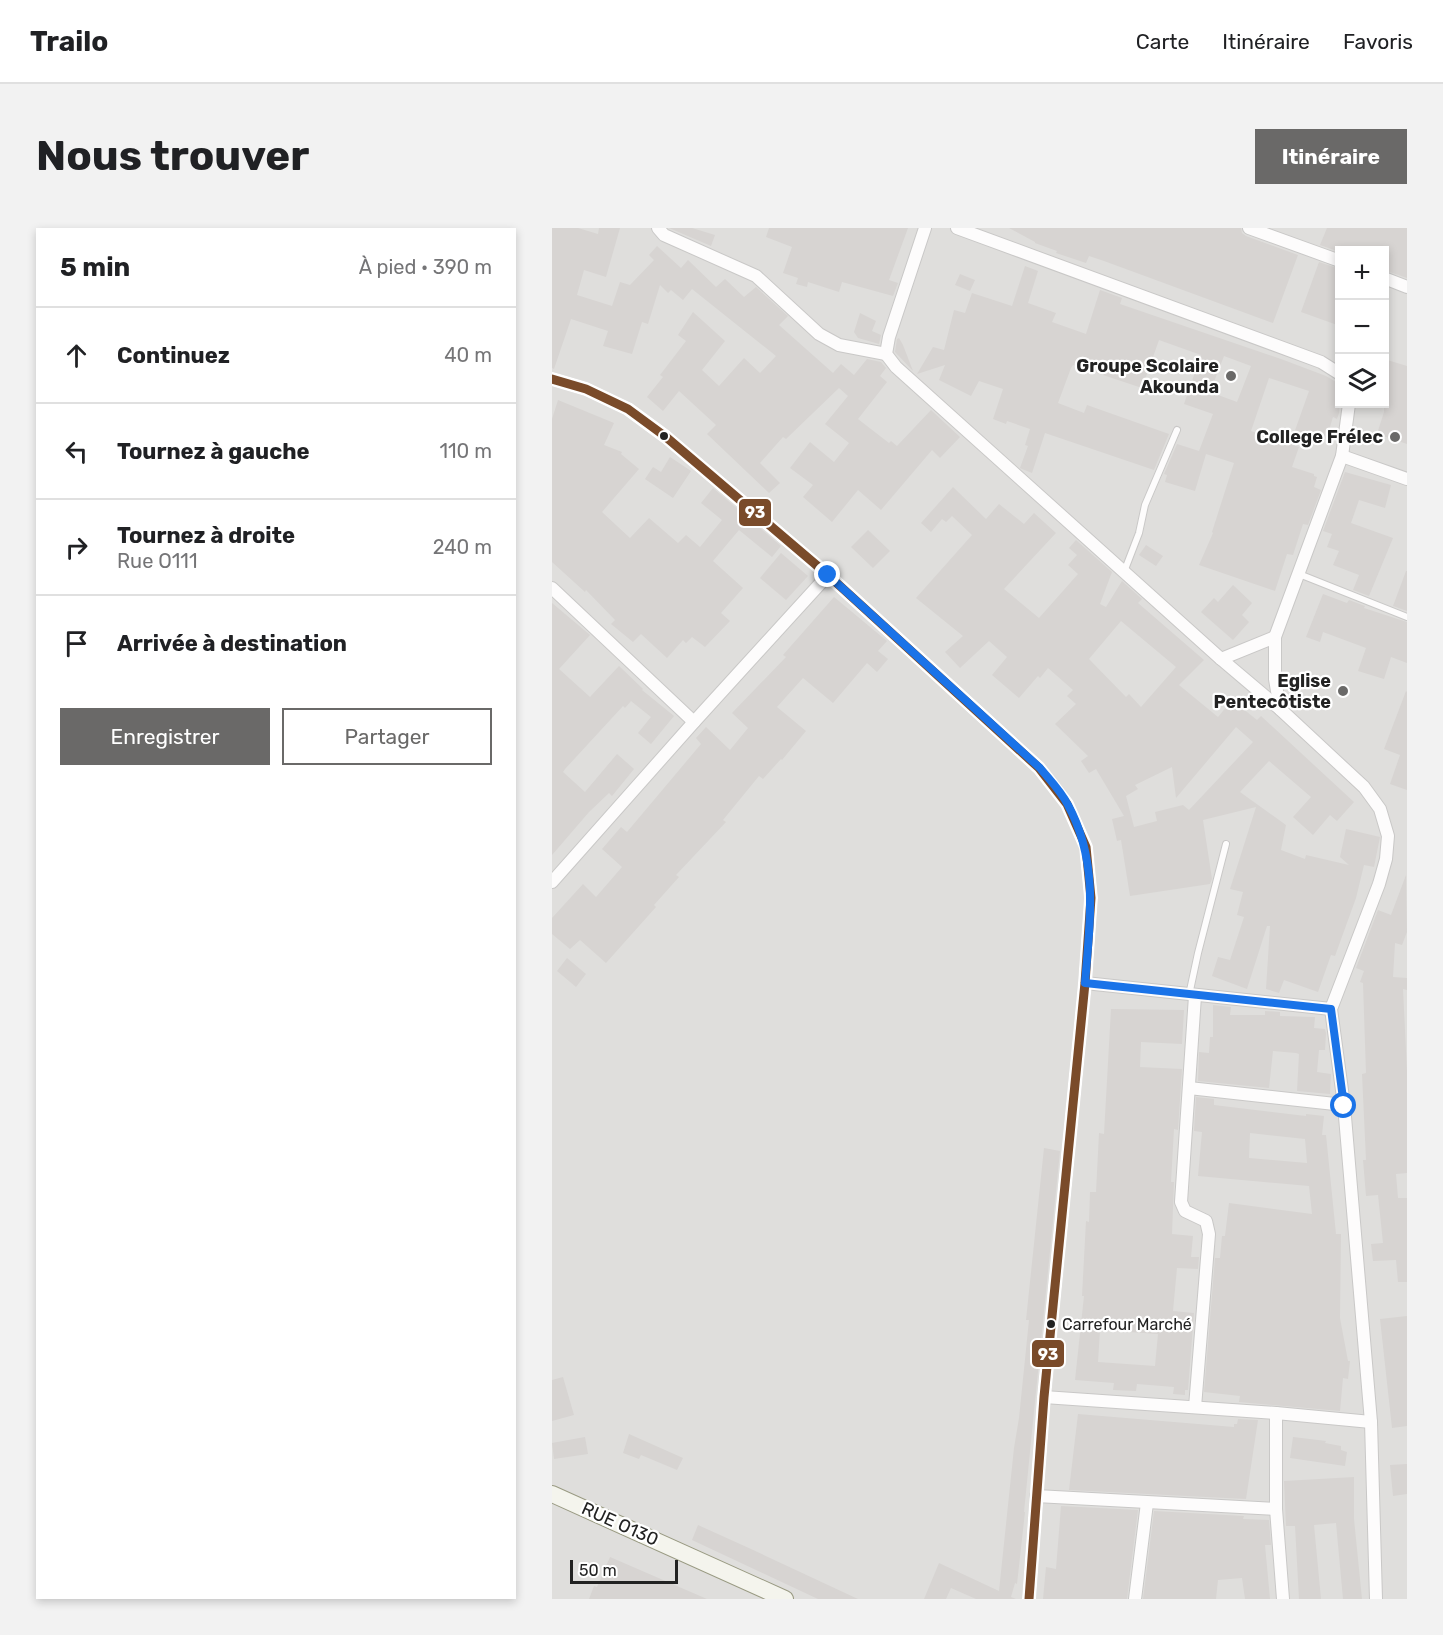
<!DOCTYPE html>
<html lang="fr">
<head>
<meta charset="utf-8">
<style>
	body { margin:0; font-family:Rubik,sans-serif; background:#f2f2f2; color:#202124 }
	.controls { position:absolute; right:18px; top:18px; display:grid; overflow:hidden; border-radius:0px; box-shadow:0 3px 9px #0003 }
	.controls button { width:54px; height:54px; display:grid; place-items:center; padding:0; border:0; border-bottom:2px solid #e0e0e0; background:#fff; color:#202124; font:30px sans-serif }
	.scale { position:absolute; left:18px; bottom:15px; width:108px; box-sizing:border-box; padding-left:6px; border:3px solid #222; border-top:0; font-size:16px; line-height:21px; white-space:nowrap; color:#222; -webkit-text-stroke:4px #fff; paint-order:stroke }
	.stop { position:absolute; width:18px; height:18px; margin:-14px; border:4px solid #1a73e8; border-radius:50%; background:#fff }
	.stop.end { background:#1a73e8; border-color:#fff; box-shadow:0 2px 6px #0008 }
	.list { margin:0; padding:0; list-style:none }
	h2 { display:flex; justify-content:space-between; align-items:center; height:78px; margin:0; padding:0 24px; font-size:26px }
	h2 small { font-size:20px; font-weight:400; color:#757577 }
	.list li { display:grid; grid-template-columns:39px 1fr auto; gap:18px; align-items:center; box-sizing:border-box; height:96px; padding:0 24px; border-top:2px solid #e0e0e0 }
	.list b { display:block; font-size:22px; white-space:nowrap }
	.list p { margin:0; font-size:20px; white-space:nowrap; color:#757577 }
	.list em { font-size:20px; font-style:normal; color:#757577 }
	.actions { display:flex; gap:12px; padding:18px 24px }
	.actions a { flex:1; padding:14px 0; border:2px solid #6a6968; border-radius:0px; text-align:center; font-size:21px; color:#6a6968 }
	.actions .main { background:#6a6968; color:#fff }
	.icon { flex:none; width:33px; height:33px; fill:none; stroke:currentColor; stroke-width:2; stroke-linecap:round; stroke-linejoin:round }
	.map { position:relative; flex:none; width:855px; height:1371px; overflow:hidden; border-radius:0px }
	header { display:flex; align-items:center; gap:36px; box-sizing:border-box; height:84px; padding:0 30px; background:#fff; border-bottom:2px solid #e0e0e0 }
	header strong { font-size:28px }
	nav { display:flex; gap:33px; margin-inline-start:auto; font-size:21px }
	.intro { display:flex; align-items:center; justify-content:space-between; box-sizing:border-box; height:144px; padding:0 36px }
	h1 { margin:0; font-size:42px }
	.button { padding:15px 27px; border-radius:0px; background:#6a6968; color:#fff; font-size:21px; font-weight:700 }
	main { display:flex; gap:36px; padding:0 36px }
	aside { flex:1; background:#fff; border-radius:0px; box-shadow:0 3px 9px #0003 }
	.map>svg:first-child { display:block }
</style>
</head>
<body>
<header>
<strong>Trailo</strong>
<nav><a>Carte</a><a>Itinéraire</a><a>Favoris</a></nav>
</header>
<div class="intro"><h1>Nous trouver</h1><a class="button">Itinéraire</a></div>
<main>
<aside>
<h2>5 min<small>À pied · 390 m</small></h2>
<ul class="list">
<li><svg class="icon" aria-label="ahead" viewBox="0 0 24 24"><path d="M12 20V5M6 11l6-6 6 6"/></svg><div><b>Continuez</b></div><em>40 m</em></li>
<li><svg class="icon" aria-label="left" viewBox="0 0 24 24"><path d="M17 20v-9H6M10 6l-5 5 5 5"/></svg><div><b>Tournez à gauche</b></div><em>110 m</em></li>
<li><svg class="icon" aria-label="right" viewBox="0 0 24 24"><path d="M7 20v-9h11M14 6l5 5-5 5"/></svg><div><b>Tournez à droite</b><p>Rue O111</p></div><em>240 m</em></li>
<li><svg class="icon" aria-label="arrive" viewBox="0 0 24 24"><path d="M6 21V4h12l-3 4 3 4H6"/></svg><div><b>Arrivée à destination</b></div></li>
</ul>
<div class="actions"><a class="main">Enregistrer</a><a>Partager</a></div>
</aside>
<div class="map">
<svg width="855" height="1371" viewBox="0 0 855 1371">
	<rect width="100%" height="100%" fill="#f0eeeb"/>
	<path fill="#dfdedc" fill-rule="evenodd" d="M0,0h855v1371h-855zM788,22h44v154h-44z"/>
	<g fill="#d7d4d2" fill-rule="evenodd">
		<polygon points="0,0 26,0 46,6 47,0 68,0 54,49 32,42 25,67 60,78 68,54 78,57 102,32 97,27 105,18 129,40 136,32 164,59 173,51 192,69 204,59 236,88 227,97 281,145 289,136 302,147 315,131 329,134 334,140 328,148 335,154 306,191 337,215 339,213 345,218 379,182 408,209 388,230 380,222 329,282 306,262 280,294 251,269 261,257 238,240 258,214 282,234 297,215 273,196 296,168 287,160 234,211 231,209 208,235 228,255 217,265 155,206 164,197 127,163 111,183 95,169 111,149 108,147 134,113 126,107 141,84 173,113 150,142 167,158 192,130 208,145 224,128 140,61 131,72 119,62 116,65 108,57 96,96 90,94 80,126 51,118 56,103 19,91 2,141 0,140"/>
		<polygon points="117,0 140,0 163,7 159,18"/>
		<polygon points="217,0 356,0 337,52 346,55 341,68 290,54 287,64 256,54 255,59 244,56 246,50 231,45 240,19 214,9"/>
		<polygon points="457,0 689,0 690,5 694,8 746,27 721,95 552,33 537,28 534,35 504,25 505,23 483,15 483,14"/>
		<polygon points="775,0 855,0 855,50 832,42 832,22 788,22 788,24 768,17"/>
		<polygon points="767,34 788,41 788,98 749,84"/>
		<path d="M473,38l13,5 -10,32 28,10 -4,9 34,12 14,-44 22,8 -2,6 161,55 45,17 10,6 4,9 -1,22 -2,6 -4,-2 -7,23 -2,-1 -2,5 -29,-8 16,-45 -40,-13 -18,53 48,16 -7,20 22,7v2l3,1 -3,10 7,3 -13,35 -5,-1 -10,31 -6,-1 -12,37 -76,-26 14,-32 -1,-1 22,-69 -28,-9 -11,37 -30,-9 2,-7 -3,-1 13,-30 22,7 14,-37 -29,-10 17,-49 -42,-15 -17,48 -69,-23 -2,3 -13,35 26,10 3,-8 82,29 -15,36 -109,-37 -13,40 -10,-4 -2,-1 8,-22 -3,-1 5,-16 -23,-8 -1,3 -13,-5 10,-30 -24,-8 -8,15 -32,-16 6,-15 -28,9 16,-27 11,3 10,-40 11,3 7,-20 40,13zM672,128l27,10 -14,36 -27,-10z"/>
		<polygon points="408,46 423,52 418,63 403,57"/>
		<polygon points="308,85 324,93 320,103 329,107 327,116 306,110 302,104"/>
		<polygon points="347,110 351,117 361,143 343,124 345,111"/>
		<polygon points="832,131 855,138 855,216 825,206 832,184"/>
		<polygon points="6,172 62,195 52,217 70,224 69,226 87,241 50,284 78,310 97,290 126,315 134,307 148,319 170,292 149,275 161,260 229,318 220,329 187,302 161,333 191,360 169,385 178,393 153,419 140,409 134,415 131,412 115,430 89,406 81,414 59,396 63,392 34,362 33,364 0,334 0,191"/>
		<polygon points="118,229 139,243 121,270 93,251 101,239 109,244"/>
		<polygon points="793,244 839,257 833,280 807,272 799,295 841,310 817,368 801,362 807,347 781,337 787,323 775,319 780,306 771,303"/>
		<path d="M401,259l33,32 13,-15 25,20 10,-11 22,20 -52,56 35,29 39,-44 -10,-9 9,-10 -8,-7 7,-8 36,32 -12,32 6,3 16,-26 20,18 -4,4 66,57 -25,25 39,32 14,-17 25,20 4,-4 93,86 -17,19 -7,-6 -17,20 -20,-18 18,-20 -42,-36 -29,31 46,33 -5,25 24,9 1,-4 43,10 -9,-8 6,-28 34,8 -6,30 -10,-2 -8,33 -21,58 -4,-1 -13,37 -34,-12 -5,13 -13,-4 4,-63h-3l-20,63 -35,-13 6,-19 12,3 14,-43 -7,-2 6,-23 -13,-3 26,-82 -53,13 9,59 -2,5 -80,12 -9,-56 -4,1 -5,-22 12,-3 -28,-47 -7,4 -8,-12 7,-5 -33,-32 21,-20 -9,-8 6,-6 -25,-22 -8,10 -2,-2 -19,22 -27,-23 15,-18 -18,-16 -29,27 -15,-16 18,-16 -47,-38 56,-63 -20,-19 -6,6 -4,-3 -11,13 -10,-9zM569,393l55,46 -35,40 -12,-13 -3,3 -37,-38zM684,499l17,15 -64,68 -6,-5 -28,7 2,9 -23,6 -8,-31 12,-7 -3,-4 37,-18 4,31z"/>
		<polygon points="316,302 338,323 321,340 299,319"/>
		<polygon points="594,317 611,328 604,338 587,327"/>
		<polygon points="229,325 256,348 234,372 208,350"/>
		<polygon points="854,343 855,343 855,383 841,378"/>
		<polygon points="681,357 700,375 690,387 697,394 681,412 649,384 662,370 666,374"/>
		<polygon points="771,366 795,375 797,372 813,378 812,380 855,394 855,435 839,429 832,451 806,443 814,420 771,404 768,414 754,409"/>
		<polygon points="282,369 335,413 326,423 336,431 325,444 315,435 281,475 251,450 225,479 254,503 230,532 229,531 211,551 207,548 171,592 174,594 124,647 127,649 102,677 104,679 54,735 28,712 18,721 0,706 0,690 31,656 44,669 70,639 50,621 69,599 75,604 149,516 144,510 154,499 178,522 196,500 180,485 234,429 231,427"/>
		<polygon points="0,375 38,407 7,441 38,469 67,438 91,461 90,462 122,488 99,516 86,505 99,489 79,473 73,480 71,478 13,541 11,544 33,564 65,526 82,541 60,568 57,565 37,584 0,627"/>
		<polygon points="854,463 855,464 855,562 838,556 848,527 832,521"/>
		<polygon points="854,647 855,704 850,717 843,715 841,749 855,750 855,762 851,761 855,843 855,945 844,946 846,970 855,970 855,1054 846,1054 844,1032 821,1033 819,1016 831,1015 826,967 814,968 811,932 814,932 810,846 814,845 811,755 808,754 812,743 804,740 826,682 839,687"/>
		<polygon points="15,730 34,746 24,759 5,743"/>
		<polygon points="661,777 679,779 678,787 713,787 713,783 728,784 728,788 763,789 762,800 773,801 774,805 773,822 767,822 765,844 779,846 778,866 745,863 747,826 744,825 721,823 717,860 646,853 647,824 657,825 658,809 661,809"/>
		<path d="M559,781l73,1 -2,34 -41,-2 -1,25 42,2 -4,61 -4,-1 -3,53h3l-2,52 21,2 -2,21h8l-1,12 -21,-1 -4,43 21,2 -6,77h-3v5l-12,-1 1,-7 -37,-3 -1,7 -23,-1 1,-7 -39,-3 9,-84h-2l4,-75 3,1 1,-30h6l3,-59 5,1zM548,1102l58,4 -3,32 -57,-4z"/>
		<path d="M644,869l18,2v6l92,11v-2l18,2 -2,19h4l10,99h5l-1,84 8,43h2l-2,18 -5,-1 -3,33 -101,-9 1,-6 -36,-4 11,-134h5l2,-22h3l4,-33 83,11 -3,-28 -111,-10 4,-44 -8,-1zM698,905l55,6 2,24 -58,-5z"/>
		<polygon points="492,920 508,923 472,1284 473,1284 465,1356 463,1355 459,1369 464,1371 424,1371 399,1360 394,1371 372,1371 387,1335 447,1363 462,1220 467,1190 477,1092 474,1092"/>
		<polygon points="855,1088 855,1198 840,1200 828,1091"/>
		<polygon points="11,1149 22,1187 0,1193 0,1152"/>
		<polygon points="526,1186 682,1199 682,1196 685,1196 686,1191 706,1192 694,1271 517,1262"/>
		<polygon points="77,1206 131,1230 125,1242 89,1227 87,1231 71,1225"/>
		<polygon points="33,1209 36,1226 2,1231 0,1215"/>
		<polygon points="741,1209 774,1213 773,1215 789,1218 789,1222 795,1224 793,1238 738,1230"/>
		<polygon points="855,1236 855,1266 841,1268 838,1237"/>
		<polygon points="802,1249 802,1291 810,1371 791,1371 784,1295 762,1297 769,1371 747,1371 743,1298 734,1298 732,1253"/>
		<polygon points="509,1278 586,1282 575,1371 491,1371 494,1339 504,1341"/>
		<polygon points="602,1283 692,1288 691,1291 717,1292 719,1317 713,1317 718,1371 693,1371 690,1350 666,1352 664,1371 591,1371"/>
		<polygon points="146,1297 199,1321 306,1371 266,1371 140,1312"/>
		<polygon points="58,1329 155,1371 37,1371 42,1358 45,1359"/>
	</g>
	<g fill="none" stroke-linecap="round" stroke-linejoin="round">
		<g stroke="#c9c8c7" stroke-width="8">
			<g id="lane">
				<polyline points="572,344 587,305 593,277 625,202"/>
				<polyline points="747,346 855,389"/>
				<polyline points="637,767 646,725 674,616"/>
			</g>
		</g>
		<g stroke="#c9c8c7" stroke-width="14">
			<g id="street">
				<polyline points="106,0 112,7 204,48 267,106 287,117 334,126"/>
				<polyline points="373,0 337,109 334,126 344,139 669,431 728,481 812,559 828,581 836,608 834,631 827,656 779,781 792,877 819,1194 824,1371"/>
				<polyline points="405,0 769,134 788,146"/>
				<polyline points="697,0 788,33"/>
				<polyline points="832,50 855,59"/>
				<polyline points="0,151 34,161 76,181 114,209 276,347 487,540 515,576 534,619 539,670 533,755 492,1169 477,1371"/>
				<polyline points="790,228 855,251"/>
				<polyline points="0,360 142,494"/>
				<polyline points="669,431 723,409"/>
				<polyline points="728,481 723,451 723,409 790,228 797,176"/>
				<polyline points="0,654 142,494 276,347"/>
				<polyline points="533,755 779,781"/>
				<polyline points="637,860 792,877"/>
				<polyline points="492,1169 724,1185 819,1194"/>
				<polyline points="643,1179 657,1006 654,993 633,983 629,974 643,768"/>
				<polyline points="724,1185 724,1281 731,1371"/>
				<polyline points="484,1268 724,1281"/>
				<polyline points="583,1371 595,1275"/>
			</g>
		</g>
		<g stroke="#999a82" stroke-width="18">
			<polyline id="secondary" points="0,1266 233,1371"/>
		</g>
		<use href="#lane" stroke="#fdfcfc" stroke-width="6"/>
		<use href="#street" stroke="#fdfcfc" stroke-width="12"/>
		<use href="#secondary" stroke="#f4f4ed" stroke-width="16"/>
		<g stroke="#fff" stroke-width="14">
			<polyline id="bus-1" points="0,151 34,161 76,181 114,209 276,347 487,540 515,576 534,619 539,670 533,755 492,1169 477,1371"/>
		</g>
		<use href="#bus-1" stroke="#7a4b2a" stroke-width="9"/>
	</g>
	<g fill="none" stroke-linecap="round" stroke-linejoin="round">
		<path stroke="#1a73e8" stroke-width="8" d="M276,347l212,193c9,11 21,23 28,37 31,57 22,116 17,178l246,26 13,97"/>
	</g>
	<g fill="#6a6968" stroke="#fff" stroke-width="2">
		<circle cx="679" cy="148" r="6"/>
		<circle cx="843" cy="209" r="6"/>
		<circle cx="791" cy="463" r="6"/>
	</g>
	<g fill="#222" stroke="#fff" stroke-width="2">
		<circle cx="112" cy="208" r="5"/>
		<circle cx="499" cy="1096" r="5"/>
	</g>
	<g text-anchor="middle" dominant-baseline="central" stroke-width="4.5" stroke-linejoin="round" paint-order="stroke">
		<g font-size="16" fill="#222" stroke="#fff" text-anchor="start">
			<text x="510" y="1096">Carrefour Marché</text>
		</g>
		<g font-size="18" font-weight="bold" fill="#222" stroke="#fff" text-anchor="end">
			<text x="667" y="138">Groupe Scolaire<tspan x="667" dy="21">Akounda</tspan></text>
			<text x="831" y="209">College Frélec</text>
			<text x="779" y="453">Eglise<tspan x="779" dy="21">Pentecôtiste</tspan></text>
		</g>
		<g font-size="18" fill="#222" stroke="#fff">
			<text transform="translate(68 1296) rotate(24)">RUE O130</text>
		</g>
	</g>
	<g stroke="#fff" stroke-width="2">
		<rect x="186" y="270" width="34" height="29" rx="6" fill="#7a4b2a"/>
		<rect x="479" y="1111" width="34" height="29" rx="6" fill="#7a4b2a"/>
	</g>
	<g font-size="16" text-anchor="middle" font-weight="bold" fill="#fff">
		<text x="203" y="290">93</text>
		<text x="496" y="1132">93</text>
	</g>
</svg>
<div class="controls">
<button>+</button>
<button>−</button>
<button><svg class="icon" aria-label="layers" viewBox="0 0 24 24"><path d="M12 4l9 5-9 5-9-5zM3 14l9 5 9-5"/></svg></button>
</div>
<div class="scale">50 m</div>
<div class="stop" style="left:792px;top:878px"></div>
<div class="stop end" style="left:276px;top:347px"></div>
</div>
</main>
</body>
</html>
